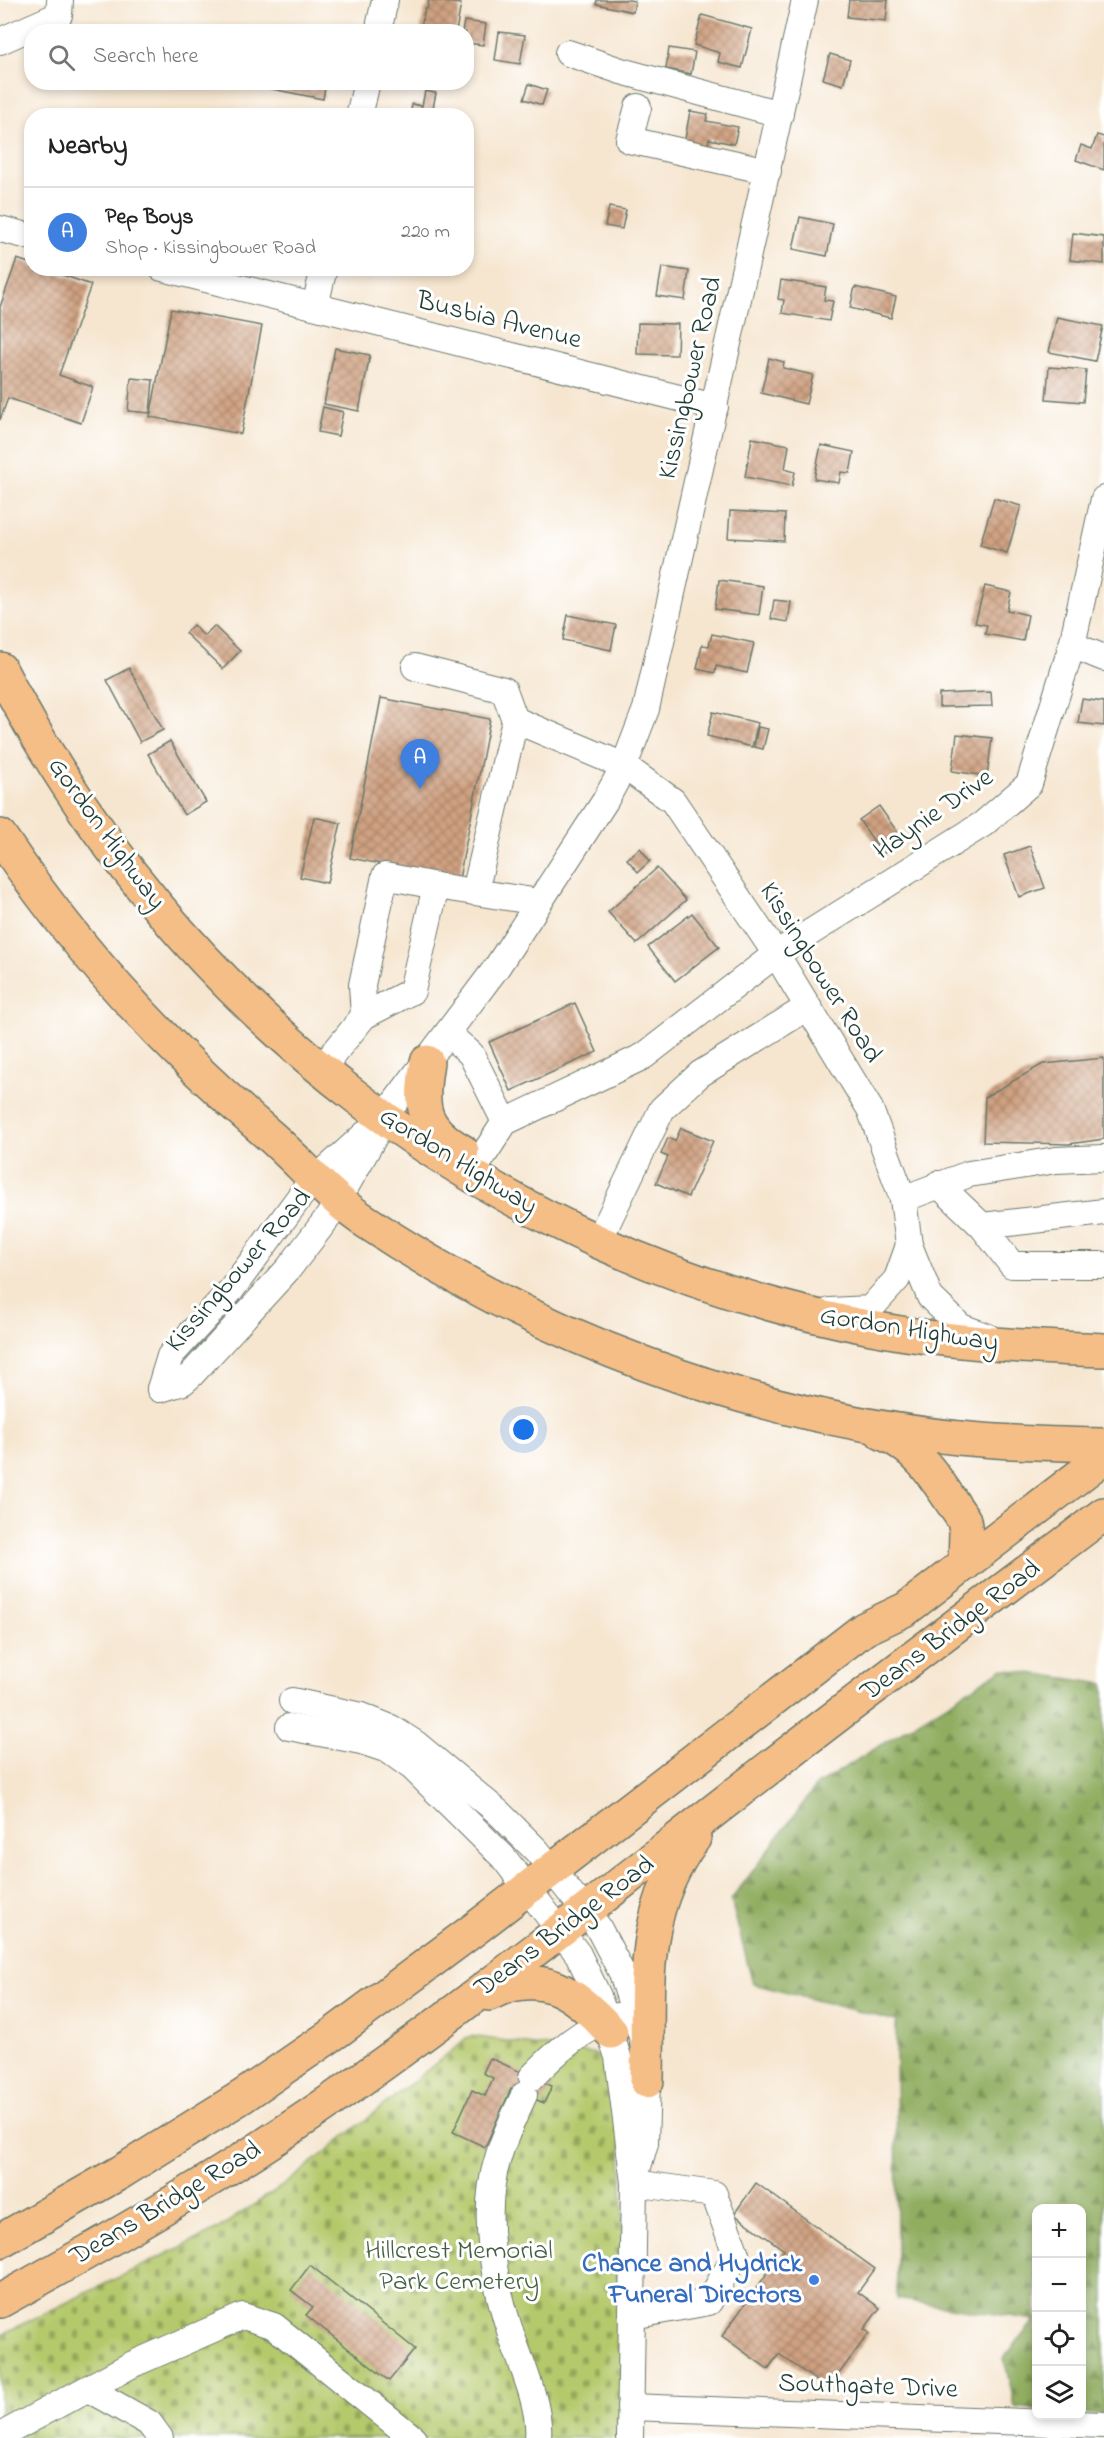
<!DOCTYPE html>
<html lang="en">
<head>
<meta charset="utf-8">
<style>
	body { margin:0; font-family:"Indie Flower",sans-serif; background:#f2f2f2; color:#222 }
	.controls { position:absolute; right:18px; bottom:18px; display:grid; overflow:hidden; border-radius:12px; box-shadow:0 3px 9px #0003 }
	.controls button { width:54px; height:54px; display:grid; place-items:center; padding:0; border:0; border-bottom:2px solid #e0e0e0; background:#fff; color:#222; font:30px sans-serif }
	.you { position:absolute; left:524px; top:1430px; width:21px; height:21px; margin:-15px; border:4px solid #fff; border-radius:50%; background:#1a73e8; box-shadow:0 0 0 9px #1a73e833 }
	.badge { display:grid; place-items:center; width:39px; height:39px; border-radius:50%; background:#1f6fb2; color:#fff; font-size:20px; font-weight:700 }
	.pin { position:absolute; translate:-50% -50px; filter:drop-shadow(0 2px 3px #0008) }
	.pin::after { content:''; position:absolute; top:32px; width:21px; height:18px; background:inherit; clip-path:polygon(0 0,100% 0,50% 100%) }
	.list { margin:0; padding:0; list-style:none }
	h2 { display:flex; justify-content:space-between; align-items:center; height:78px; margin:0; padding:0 24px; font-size:26px }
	h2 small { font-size:20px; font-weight:400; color:#767676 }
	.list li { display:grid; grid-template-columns:39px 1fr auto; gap:18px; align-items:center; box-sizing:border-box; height:90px; padding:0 24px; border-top:2px solid #e0e0e0 }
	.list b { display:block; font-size:22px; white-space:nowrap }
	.list p { margin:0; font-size:20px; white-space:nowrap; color:#767676 }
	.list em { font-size:20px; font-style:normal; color:#767676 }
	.icon { flex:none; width:33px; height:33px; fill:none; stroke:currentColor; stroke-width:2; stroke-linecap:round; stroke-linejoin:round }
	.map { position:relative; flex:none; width:1104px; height:2438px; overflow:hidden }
	.search { position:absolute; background:#fff; box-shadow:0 3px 9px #0003; left:24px; top:24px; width:450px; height:66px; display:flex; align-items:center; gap:15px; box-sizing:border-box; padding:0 21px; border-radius:24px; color:#767676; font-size:22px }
	.panel { position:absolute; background:#fff; box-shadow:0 3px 9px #0003; left:24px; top:108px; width:450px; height:168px; border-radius:24px }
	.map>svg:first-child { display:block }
</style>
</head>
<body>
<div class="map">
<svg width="1104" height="2438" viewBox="0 0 1104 2438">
	<defs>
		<pattern id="forest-firs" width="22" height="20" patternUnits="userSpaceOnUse" patternTransform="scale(1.5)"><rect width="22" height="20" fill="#90ad60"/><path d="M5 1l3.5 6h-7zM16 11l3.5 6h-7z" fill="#758e50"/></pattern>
		<pattern id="cemetery-stones" width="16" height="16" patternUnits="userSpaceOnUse" patternTransform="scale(1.5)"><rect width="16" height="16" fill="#b5c96c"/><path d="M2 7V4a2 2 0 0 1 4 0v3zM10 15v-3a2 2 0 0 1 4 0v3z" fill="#93a45a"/></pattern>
		<pattern id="building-cross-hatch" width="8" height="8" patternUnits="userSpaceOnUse" patternTransform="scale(1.5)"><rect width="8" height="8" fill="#d0a181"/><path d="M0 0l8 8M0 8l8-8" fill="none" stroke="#a8846a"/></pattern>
	</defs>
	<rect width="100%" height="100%" fill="#fff"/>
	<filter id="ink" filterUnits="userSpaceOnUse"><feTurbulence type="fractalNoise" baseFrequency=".0167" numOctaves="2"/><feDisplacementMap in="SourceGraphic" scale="12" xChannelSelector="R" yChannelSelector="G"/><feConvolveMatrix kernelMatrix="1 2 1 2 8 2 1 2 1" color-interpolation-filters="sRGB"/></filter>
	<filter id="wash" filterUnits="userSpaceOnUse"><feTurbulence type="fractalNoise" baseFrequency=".008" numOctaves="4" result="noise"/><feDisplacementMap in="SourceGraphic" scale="24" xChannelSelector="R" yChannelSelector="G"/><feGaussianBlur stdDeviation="1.35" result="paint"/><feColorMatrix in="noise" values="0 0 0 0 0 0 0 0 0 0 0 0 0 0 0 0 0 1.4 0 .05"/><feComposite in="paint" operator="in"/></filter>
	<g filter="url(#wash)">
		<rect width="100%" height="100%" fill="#f6e6d0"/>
		<polygon fill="url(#forest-firs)" stroke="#58754a" stroke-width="1.5" points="1002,1669 1104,1684 1104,2414 1082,2414 1082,2208 1036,2208 1036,2410 1015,2407 1004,2358 1035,2320 897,2299 896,2021 753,1984 731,1900 817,1785"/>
		<polygon fill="url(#cemetery-stones)" stroke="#6a8350" stroke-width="1.5" points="470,2036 618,2057 630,2438 0,2438 0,2335 216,2230 288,2182"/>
		<g id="blocks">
			<g fill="url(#building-cross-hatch)">
				<polygon points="429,0 461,4 456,32 420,32 425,8 427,9"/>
				<polygon points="597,0 629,0 635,1 633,12 596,4"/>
				<polygon points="849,0 888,0 886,21 847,17"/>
				<polygon points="702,15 752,29 742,68 718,62 720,53 694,45"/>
				<polygon points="464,21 486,24 483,45 466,43 466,32 462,32"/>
				<polygon points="499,32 525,35 520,64 495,60"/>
				<polygon points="669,48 695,52 691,74 666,69"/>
				<polygon points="830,54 850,60 843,85 823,79"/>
				<polygon points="257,82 326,82 323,99 256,86"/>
				<polygon points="529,84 547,90 542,105 524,99"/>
				<polygon points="425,91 436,93 433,108 441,110 440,116 410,116 412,104 422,106"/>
				<polygon points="690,111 708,114 706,121 738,127 734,144 709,139 707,149 684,145"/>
				<polygon points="1097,135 1104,137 1104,170 1076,160 1081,145 1092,149"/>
				<polygon points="609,207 626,210 622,229 605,226"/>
				<polygon points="800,217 833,224 827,256 793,249"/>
				<polygon points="1073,233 1104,237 1104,264 1070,260"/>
				<polygon points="17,259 32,264 32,268 43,268 91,285 59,375 93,387 81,423 8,398 0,420 0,307"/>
				<polygon points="662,267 689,271 685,300 657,296"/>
				<polygon points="781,280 826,287 824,300 833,301 829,321 782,313 784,300 778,299"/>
				<polygon points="855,287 896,297 891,318 850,308"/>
				<polygon points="171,309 262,326 241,434 150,417"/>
				<polygon points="1057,317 1103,326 1095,361 1049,352"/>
				<polygon points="638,323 678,324 677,355 637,354"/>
				<polygon points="335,348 370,355 359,411 324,404"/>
				<polygon points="769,358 784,362 783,368 813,375 806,404 761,393"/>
				<polygon points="1049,367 1086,370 1083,402 1046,399"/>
				<polygon points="131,378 153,380 150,413 128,411"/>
				<polygon points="323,407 343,412 338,436 318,432"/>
				<polygon points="752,438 789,445 785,469 795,472 792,486 745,477"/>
				<polygon points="821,445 854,452 850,473 841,472 839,483 814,479"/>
				<polygon points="994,498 1021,506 1007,553 980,545"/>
				<polygon points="730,511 785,514 784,541 728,538"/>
				<polygon points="719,580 763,586 759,615 715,609"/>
				<polygon points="985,586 1011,592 1007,610 1028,615 1023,641 985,634 987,625 975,623"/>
				<polygon points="774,600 791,602 788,622 771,619"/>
				<polygon points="568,615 616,625 611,650 563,640"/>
				<polygon points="193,625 204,636 214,626 240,651 223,669 185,633"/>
				<polygon points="712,634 754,643 747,673 716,666 715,673 697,669 702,645 709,646"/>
				<polygon points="129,668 163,730 140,742 107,680"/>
				<polygon points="991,692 992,706 939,707 939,694"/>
				<polygon points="381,698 490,719 459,879 350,858"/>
				<polygon points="1082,699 1104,702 1104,726 1078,723"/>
				<polygon points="713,712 758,723 752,747 707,736"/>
				<polygon points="758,727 768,729 763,749 754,747"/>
				<polygon points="957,734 992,738 987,776 952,771"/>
				<polygon points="170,741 206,802 184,815 148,754"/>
				<polygon points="879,806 903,840 883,854 859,820"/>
				<polygon points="314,817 341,823 327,883 300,877"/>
				<polygon points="1030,846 1045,888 1019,897 1004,855"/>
				<polygon points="640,848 650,861 638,872 627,859"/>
				<polygon points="657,868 686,900 637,944 608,912"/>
				<polygon points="692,913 719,947 675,981 648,947"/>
				<polygon points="575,1003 597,1052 511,1091 489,1042"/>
				<polygon points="1104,1058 1104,1139 1069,1144 983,1142 985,1097 1043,1064"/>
				<polygon points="681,1128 713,1141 688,1197 656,1183 668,1157 661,1154 668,1138 675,1141"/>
				<polygon points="490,2058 552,2086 544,2103 511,2089 485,2147 453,2132 472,2090 485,2096 493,2078 483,2073"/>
				<polygon points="756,2183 875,2269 858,2292 880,2308 864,2329 869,2333 828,2389 779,2354 768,2369 722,2336 784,2250 734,2214"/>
				<polygon points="310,2265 415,2349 389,2381 306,2315 313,2307 291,2290"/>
			</g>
		</g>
	</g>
	<g filter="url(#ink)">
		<use href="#blocks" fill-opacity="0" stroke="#6a786b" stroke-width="1.5"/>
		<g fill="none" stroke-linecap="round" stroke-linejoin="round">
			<g stroke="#6a786b" stroke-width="28">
				<g id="minor">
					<polyline points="378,32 385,0"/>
					<polyline points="0,41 59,15 60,0"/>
					<polyline points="568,53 621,71 780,114"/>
					<polyline points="638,107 629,140 768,171"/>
					<polyline points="359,116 367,82"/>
					<polyline points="0,229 32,237"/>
					<polyline points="162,268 715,407"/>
					<polyline points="315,306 324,268"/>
					<polyline points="1072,645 1104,658"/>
					<polyline points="415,667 504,690 515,720"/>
					<polyline points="475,892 515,720 624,766 673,801 776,954 870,1109 903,1199 909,1245 930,1297 961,1327 988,1337"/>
					<polyline points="364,1016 362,985 385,876 436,886"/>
					<polyline points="448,1034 471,1054 505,1122"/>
					<polyline points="321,1069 364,1016 412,991 436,886 539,902"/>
					<polyline points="479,1162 505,1122 644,1056 776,954 983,824 1029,784 1072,645 1104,499"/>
					<polyline points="938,1184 982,1226 1012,1265 1104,1265"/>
					<polyline points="903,1199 969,1174 1056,1160 1104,1158"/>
					<polyline points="982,1226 1104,1212"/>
					<polyline points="598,1242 662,1109 700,1074 808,1007"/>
					<polyline points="830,1311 870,1309 897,1279 909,1245"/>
					<polyline points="160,1389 170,1356 231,1290 307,1187 384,1117 497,967 605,801 624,766 646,709 805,0"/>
					<polyline points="160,1389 183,1382 191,1375 289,1268 329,1216 375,1135"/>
					<polyline points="292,1701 361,1716 391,1728 416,1744 498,1812 537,1851 598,1927 622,1973 643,2040 647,2081 645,2143 635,2177"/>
					<polyline points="289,1727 361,1741 388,1750 413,1768 503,1857 578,1954 598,1996 618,2057 634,2183 630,2438"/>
					<path d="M532,2077c25,-26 50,-48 85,-61"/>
					<path d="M524,2095c-9,20 -20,41 -26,63 -18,55 -4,126 14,179 10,28 29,71 26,101"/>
					<polyline points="632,2316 709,2302 736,2254 714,2194 634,2183"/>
					<polyline points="88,2389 149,2423 160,2438"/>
					<polyline points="630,2407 1104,2425"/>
					<polyline points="0,2436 131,2365 243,2316 274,2326 413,2438"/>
				</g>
			</g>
			<g stroke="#6a786b" stroke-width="36">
				<g id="highway">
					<path d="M0,669c177,343 492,586 872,659 77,15 154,19 232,22"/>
					<path d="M0,836c76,114 165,211 269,299 31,27 59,61 93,84 175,118 386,197 597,219 48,5 97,6 145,7"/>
					<path d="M427,1062c-7,43 -7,65 35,89"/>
					<path d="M882,1433c40,16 58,53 82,87l2,12 -1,32"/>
					<path d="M489,1994c52,-28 87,-1 122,38"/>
					<path d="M647,2081c2,-89 -10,-167 47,-243"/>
					<polyline points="0,2241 121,2172 243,2096 336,2032 476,1928 864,1629 906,1609 1104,1457"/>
					<path d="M0,2301c105,-58 210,-118 310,-186 145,-99 281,-209 419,-316 124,-97 250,-191 375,-285"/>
				</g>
			</g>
			<use href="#minor" stroke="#fff" stroke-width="26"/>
			<use href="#highway" stroke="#f6be87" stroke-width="33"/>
		</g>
	</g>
	<circle fill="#3f7fe0" stroke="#fff" stroke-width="2" cx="814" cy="2280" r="6"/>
	<g text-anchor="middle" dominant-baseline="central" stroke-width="6" stroke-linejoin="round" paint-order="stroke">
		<g font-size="27" fill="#1f3d34" stroke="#fff">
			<text transform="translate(499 321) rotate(14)">Busbia Avenue</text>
			<text transform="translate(691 378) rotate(-77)">Kissingbower Road</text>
			<text transform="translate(934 815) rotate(-35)">Haynie Drive</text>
			<text transform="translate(106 834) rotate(54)">Gordon Highway</text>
			<text transform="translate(820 973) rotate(58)">Kissingbower Road</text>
			<text transform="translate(458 1162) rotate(32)">Gordon Highway</text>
			<text transform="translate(239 1271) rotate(-49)">Kissingbower Road</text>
			<text transform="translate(909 1330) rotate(9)">Gordon Highway</text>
			<text transform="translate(951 1631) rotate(-37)">Deans Bridge Road</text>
			<text transform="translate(565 1927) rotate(-37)">Deans Bridge Road</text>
			<text transform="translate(166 2204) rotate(-31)">Deans Bridge Road</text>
			<text transform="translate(868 2387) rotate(2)">Southgate Drive</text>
		</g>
		<g font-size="27" fill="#446042" stroke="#fff">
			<text x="459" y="2251">Hillcrest Memorial<tspan x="459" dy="31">Park Cemetery</tspan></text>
		</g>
		<g font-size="27" font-weight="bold" fill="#366cbe" stroke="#fff" text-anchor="end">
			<text x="802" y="2264">Chance and Hydrick<tspan x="802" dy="31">Funeral Directors</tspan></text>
		</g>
	</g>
</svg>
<div class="controls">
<button>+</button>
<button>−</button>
<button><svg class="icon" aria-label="locate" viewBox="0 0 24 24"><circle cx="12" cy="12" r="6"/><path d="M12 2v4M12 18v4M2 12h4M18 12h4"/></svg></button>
<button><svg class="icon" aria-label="layers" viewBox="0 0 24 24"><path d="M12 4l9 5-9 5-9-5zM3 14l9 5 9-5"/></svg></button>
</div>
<div class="you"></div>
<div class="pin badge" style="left:420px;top:789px;background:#3f7fe0">A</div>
<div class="search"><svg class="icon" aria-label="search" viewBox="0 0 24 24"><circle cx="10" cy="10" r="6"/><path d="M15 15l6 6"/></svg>Search here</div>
<section class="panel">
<h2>Nearby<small></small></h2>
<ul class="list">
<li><span class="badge" style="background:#3f7fe0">A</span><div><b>Pep Boys</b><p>Shop · Kissingbower Road</p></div><em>220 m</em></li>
</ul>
</section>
</div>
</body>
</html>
